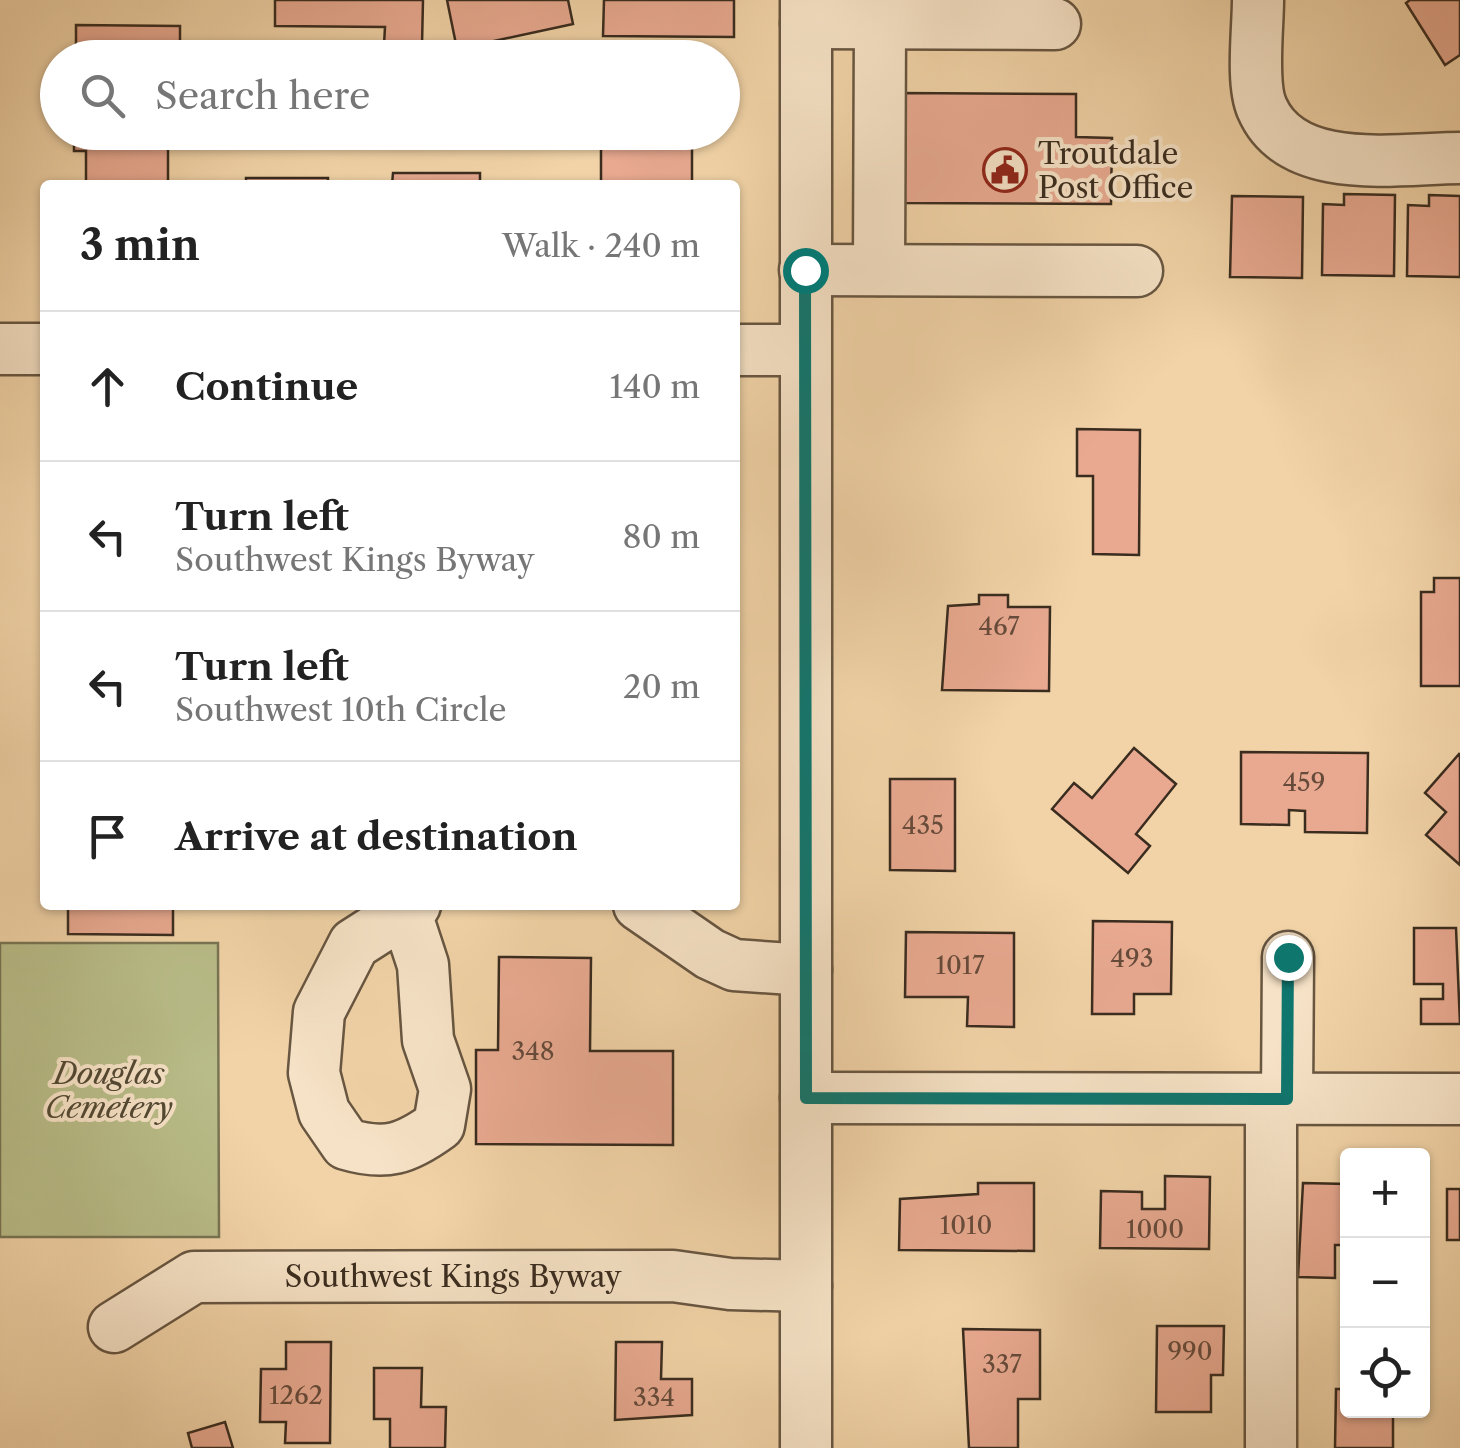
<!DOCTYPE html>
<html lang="en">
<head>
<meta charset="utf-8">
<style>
	body { margin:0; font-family:"Libre Caslon Text",serif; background:#f6f6f6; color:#222 }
	.controls { position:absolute; right:30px; bottom:30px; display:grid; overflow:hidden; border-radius:10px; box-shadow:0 2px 8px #0004 }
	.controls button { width:90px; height:90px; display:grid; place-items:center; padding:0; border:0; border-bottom:2px solid #e0e0e0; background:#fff; color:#222; font:50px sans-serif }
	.stop { position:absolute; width:30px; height:30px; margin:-22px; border:8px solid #0f766e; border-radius:50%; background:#fff }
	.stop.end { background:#0f766e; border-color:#fff; box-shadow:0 2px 10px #0008 }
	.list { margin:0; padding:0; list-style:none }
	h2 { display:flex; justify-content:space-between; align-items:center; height:130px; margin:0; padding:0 40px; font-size:42px }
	h2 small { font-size:32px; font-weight:400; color:#767676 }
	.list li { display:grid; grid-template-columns:65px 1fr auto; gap:30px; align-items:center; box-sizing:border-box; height:150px; padding:0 40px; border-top:2px solid #e0e0e0 }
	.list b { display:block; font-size:38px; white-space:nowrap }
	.list p { margin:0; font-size:32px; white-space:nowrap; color:#767676 }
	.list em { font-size:32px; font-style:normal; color:#767676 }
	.icon { flex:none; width:55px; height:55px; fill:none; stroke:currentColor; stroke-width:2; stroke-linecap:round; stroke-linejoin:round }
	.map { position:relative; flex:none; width:1460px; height:1448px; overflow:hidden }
	.search { position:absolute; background:#fff; box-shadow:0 2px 8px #0004; left:40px; top:40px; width:700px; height:110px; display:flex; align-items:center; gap:25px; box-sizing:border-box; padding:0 35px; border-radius:55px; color:#767676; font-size:38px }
	.panel { position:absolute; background:#fff; box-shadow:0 2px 8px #0004; left:40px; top:180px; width:700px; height:730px; border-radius:10px }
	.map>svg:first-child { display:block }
</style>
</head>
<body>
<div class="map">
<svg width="1460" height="1448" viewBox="0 0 1460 1448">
	<rect width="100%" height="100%" fill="#f1d3a7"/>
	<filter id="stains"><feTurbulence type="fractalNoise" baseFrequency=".002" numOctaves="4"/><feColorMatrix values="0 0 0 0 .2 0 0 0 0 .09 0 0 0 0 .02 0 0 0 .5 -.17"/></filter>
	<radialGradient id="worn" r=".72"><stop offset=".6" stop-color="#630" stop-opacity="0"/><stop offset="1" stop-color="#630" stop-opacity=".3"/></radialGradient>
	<polygon fill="#b8bc88" stroke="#797454" stroke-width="2.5" points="0,943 218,943 219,1237 0,1237"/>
	<g fill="#e8a990" stroke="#3a2c1f" stroke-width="2.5">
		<polygon points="275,0 423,0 422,45 384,45 385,27 275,26"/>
		<polygon points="447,0 568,0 573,24 457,49"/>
		<polygon points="604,0 734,0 734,37 603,36"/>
		<polygon points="1410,0 1460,0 1460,55 1445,65 1406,3"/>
		<polygon points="76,25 180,26 180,58 76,58"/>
		<polygon points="900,93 1076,94 1076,137 1112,138 1111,204 900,203"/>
		<polygon points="74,132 168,132 168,183 86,182 86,151 74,151"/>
		<rect x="601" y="132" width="91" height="53"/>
		<polygon points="393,173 480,173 480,185 392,185"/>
		<rect x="246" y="178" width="82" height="7"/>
		<polygon points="1344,194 1395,195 1394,276 1322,275 1323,204 1344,205"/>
		<polygon points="1429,195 1460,196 1460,277 1407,276 1408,205 1429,206"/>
		<polygon points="1232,196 1303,197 1302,278 1230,277"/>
		<polygon points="1077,429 1140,430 1139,555 1093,554 1093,476 1077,476"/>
		<polygon points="1434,578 1460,578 1460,686 1421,686 1421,592 1434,592"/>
		<polygon points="979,595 1008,595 1008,607 1050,607 1049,691 942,690 948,606 979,604"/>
		<polygon points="1134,748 1176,784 1136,834 1150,846 1128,873 1052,809 1074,783 1092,798"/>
		<polygon points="1241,752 1368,753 1367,833 1305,832 1305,811 1289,810 1289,825 1241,824"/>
		<polygon points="1459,754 1460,755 1460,865 1426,835 1446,812 1425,793"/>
		<polygon points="890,779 955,779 955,871 890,870"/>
		<polygon points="68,905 173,905 173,935 68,934"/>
		<polygon points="1093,921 1172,922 1171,994 1134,994 1134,1014 1092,1014"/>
		<polygon points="1414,928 1456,928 1460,1024 1421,1024 1421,999 1443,999 1443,984 1414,984"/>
		<polygon points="906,932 1014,933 1014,1027 967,1026 968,997 905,997"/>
		<polygon points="499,957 591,958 590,1051 673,1051 673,1145 476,1144 476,1050 498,1050"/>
		<polygon points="1165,1176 1210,1177 1209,1249 1100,1248 1101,1191 1142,1192 1142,1209 1165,1209"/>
		<polygon points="978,1183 1034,1183 1034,1251 899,1250 900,1199 978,1194"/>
		<polygon points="1303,1183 1348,1184 1348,1245 1335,1245 1335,1278 1298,1277"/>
		<rect x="1447" y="1189" width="13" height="51"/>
		<polygon points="1157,1326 1224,1326 1223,1375 1211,1375 1211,1412 1156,1412"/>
		<polygon points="963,1329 1040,1330 1040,1399 1018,1399 1018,1448 969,1448"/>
		<polygon points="286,1342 331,1342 330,1443 285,1443 286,1422 260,1422 261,1369 286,1369"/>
		<polygon points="616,1342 662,1342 661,1379 692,1379 692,1415 615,1420"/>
		<polygon points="374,1368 422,1368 421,1407 446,1407 445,1448 390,1448 390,1419 374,1419"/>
		<polygon points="1336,1389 1348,1389 1348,1410 1393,1410 1393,1448 1335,1448"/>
		<polygon points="225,1422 233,1448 192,1448 188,1433"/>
	</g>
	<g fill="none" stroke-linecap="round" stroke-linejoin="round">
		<g stroke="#685641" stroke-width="55">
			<g id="minor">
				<path d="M1258,0c0,28 -7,84 4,108 30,70 138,50 198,50"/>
				<polyline points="806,23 1055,24"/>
				<polyline points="805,270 1137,271"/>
				<polyline points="879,270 880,23"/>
				<polyline points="0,349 45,349"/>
				<polyline points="735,350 805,350"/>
				<polyline points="639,905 710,954 734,965 806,970"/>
				<path d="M405,910l18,55 5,75 17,49 -6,36c-33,24 -53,31 -93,19l-22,-32 -10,-39 5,-61 35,-68 61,-39"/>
				<polyline points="806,1098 1460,1099"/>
				<polyline points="1271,1099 1271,1448"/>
				<polyline points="1287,1099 1288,957"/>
				<polyline points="114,1327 194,1277 673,1276 730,1284 806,1286"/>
				<polyline points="806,1448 806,0"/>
			</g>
		</g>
		<use href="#minor" stroke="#f6e2c6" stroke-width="50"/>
	</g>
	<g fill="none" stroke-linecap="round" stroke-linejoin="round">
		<polyline stroke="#0f766e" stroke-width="12" points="805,270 806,1098 1287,1099 1288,957"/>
	</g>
	<defs>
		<g id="civic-ring" transform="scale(2.25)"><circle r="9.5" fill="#f6e2c6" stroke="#8f2418" stroke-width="1.5"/><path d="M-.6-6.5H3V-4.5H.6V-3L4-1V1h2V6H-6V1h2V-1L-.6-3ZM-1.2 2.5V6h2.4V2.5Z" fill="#8f2418"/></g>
	</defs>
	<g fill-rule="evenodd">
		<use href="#civic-ring" x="1005" y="170"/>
	</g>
	<g text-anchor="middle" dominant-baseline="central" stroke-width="8" stroke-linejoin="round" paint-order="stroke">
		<g font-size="25" fill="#664b3b">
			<text x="999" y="626">467</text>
			<text x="1304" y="782">459</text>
			<text x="923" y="825">435</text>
			<text x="1132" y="958">493</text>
			<text x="960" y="965">1017</text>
			<text x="533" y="1051">348</text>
			<text x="966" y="1225">1010</text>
			<text x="1155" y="1229">1000</text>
			<text x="1190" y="1351">990</text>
			<text x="1002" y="1364">337</text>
			<text x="296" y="1395">1262</text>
			<text x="654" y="1397">334</text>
		</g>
		<g font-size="30" fill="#3a2c1f" stroke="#f6e2c6" text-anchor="start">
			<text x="1038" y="153">Troutdale<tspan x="1038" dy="34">Post Office</tspan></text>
		</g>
		<g font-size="30" font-style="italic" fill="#534934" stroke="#f6e2c6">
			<text x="109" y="1073">Douglas<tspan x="109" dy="34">Cemetery</tspan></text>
		</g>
		<g font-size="30" fill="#3a2c1f" stroke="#f6e2c6">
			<text x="453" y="1276">Southwest Kings Byway</text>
		</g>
	</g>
	<rect width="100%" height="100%" filter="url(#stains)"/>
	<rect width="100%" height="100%" fill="url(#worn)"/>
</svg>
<div class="controls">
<button>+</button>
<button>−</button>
<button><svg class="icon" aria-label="locate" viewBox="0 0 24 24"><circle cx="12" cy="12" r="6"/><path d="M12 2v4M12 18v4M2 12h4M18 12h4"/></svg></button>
</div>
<div class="stop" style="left:805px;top:270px"></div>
<div class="stop end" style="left:1288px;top:957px"></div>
<div class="search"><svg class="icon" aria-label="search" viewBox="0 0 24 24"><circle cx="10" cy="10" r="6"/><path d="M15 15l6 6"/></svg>Search here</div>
<section class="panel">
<h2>3 min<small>Walk · 240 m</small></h2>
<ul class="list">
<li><svg class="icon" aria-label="ahead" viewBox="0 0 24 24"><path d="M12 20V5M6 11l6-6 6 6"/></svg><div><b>Continue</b></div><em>140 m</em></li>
<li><svg class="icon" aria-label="left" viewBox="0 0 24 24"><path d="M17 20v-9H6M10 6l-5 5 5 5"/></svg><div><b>Turn left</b><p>Southwest Kings Byway</p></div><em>80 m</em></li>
<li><svg class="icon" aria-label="left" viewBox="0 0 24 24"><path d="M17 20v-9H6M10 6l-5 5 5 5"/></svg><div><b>Turn left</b><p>Southwest 10th Circle</p></div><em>20 m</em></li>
<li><svg class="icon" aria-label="arrive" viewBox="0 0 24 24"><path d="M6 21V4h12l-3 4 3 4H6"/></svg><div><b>Arrive at destination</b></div></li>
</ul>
</section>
</div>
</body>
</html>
